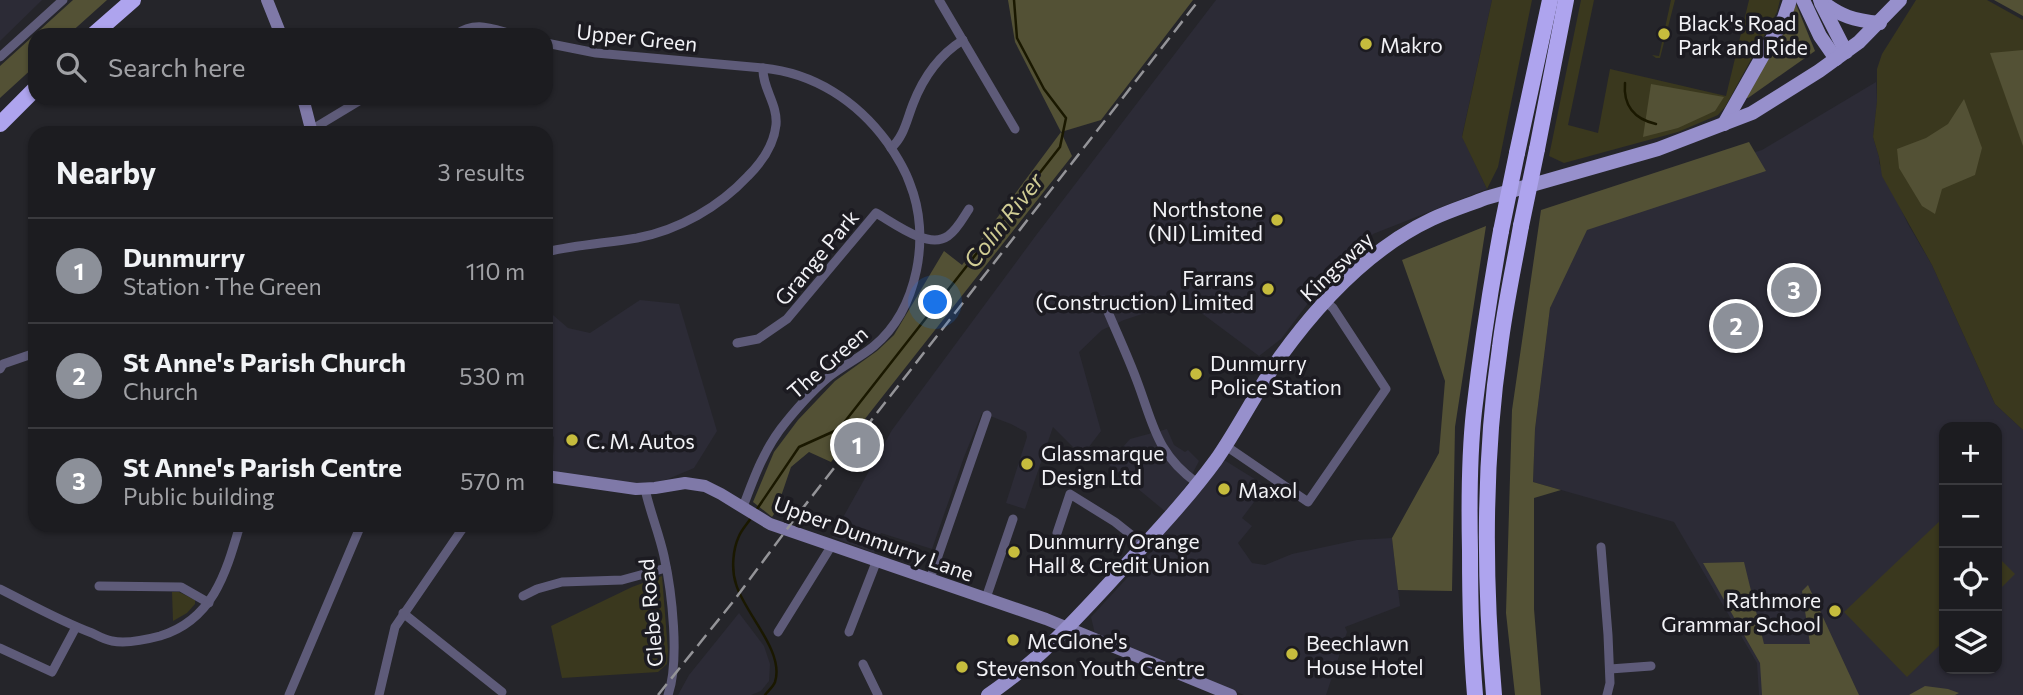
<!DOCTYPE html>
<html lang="en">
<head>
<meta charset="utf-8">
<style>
	body { margin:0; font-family:Commissioner,sans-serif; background:#252529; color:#f1f3f6 }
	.controls { position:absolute; right:21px; bottom:21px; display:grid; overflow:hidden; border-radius:14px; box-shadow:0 2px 5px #0004 }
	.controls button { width:63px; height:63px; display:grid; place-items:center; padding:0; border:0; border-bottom:2px solid #3a3a3e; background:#1c1c20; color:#f1f3f6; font:35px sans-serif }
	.you { position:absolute; left:936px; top:303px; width:24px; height:24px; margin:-18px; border:5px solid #fff; border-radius:50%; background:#1a73e8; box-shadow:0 0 0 10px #1a73e833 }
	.badge { display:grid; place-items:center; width:46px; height:46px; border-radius:50%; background:#8c9099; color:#fff; font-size:23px; font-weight:700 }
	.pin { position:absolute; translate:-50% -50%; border:4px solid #fff; box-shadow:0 2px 7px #0006 }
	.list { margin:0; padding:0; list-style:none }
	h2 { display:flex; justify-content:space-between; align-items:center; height:91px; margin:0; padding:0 28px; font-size:30px }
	h2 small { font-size:23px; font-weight:400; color:#a0a1a5 }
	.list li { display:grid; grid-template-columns:46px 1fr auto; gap:21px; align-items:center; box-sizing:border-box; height:105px; padding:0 28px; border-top:2px solid #3a3a3e }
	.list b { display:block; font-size:26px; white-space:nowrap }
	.list p { margin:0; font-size:23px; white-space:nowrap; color:#a0a1a5 }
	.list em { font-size:23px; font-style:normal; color:#a0a1a5 }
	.icon { flex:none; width:38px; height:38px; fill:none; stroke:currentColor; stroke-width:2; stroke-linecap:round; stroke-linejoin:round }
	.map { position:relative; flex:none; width:2023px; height:695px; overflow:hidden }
	.search { position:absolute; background:#1c1c20; box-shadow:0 2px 5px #0004; left:28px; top:28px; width:525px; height:77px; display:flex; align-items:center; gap:18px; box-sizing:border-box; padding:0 24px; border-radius:21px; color:#a0a1a5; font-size:26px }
	.panel { position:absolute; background:#1c1c20; box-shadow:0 2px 5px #0004; left:28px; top:126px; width:525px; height:406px; border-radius:21px }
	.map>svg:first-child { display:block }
</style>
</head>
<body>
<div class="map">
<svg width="2023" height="695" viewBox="0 0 2023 695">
	<rect width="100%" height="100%" fill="#25252a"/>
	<g fill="#2c2b36" fill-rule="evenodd">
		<polygon points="0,0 42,0 0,41"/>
		<polygon points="1216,0 1492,0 1462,136 1487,189 1373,234 1312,298 1281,339 1259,356 1184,300 1124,320 1102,330 1079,352 1101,431 1082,456 1053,427 1025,509 1006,503 1027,437 1026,432 1011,424 982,413 964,457 932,549 881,533 874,553 832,537 892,430 1037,234"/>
		<path d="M1876,82l1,19 -4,36 6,20v6l29,61 24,41 63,139 28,26v265h-264l-2,-32 -83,-141 -141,-40 2,-53 15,-121 18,-99 194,-59zM1944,427h53v242h-53z"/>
		<polygon points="640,300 679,304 717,431 694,468 668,479 647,485 552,474 554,437 546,431 546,309 568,328 590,333"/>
		<polygon points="1167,429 1174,445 1185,452 1188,450 1199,461 1186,486 1166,512 1108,464 1130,439"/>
		<polygon points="1224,460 1266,486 1242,518 1252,526 1238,543 1252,563 1265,565 1292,554 1357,540 1392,538 1400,606 1345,627 1347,632 1326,695 1244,695 1095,634 1091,617 1154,549 1153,546"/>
		<polygon points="739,613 764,646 770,664 769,681 761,691 751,695 678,695 689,675"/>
	</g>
	<g fill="#3a381e">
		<polygon points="1492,0 1532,0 1498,167 1487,189 1462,137"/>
		<polygon points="1581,0 1594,0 1568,125 1598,133 1610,69 1726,96 1749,0 1780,0 1777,12 1725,107 1718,115 1678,132 1564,163 1549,156"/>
		<polygon points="1671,0 1675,0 1660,58 1656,58 1652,55 1659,56"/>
		<polygon points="1916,0 1987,0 2023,20 2023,430 1995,404 1932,265 1882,176 1879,157 1873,137 1877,101 1877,69 1882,54"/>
		<polygon points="1944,517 1944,641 1907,677 1844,612"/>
		<polygon points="1997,556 2015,574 1997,592"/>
		<polygon points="662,576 668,651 667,664 658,672 562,678 551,626 632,587"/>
		<polygon points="172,592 179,592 195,600 195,604 187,613 173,621"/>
	</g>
	<g fill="#535135">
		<polygon points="73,0 107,0 68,35 35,35 35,66 0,98 0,66"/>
		<polygon points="1008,0 1193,0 1101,120 1061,132 1072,156 831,462 809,452 791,467 776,511 772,517 753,502 774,452 798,420 835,381 877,351 894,335 944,251 962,265 1061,132 1015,42"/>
		<polygon points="1994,0 2023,0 2023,16"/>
		<polygon points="1796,4 1815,51 1748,98 1746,98"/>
		<polygon points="2023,50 2023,146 1990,53"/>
		<polygon points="1651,84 1724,97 1715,111 1678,128 1643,137"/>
		<polygon points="1964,99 1982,148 1975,175 1942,189 1935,214 1922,206 1899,168 1897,149 1926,138 1948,124"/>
		<polygon points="1749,142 1766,171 1587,230 1550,308 1535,429 1533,482 1561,490 1534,498 1534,609 1541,695 1515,695 1506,613 1512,410 1541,210"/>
		<polygon points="1486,226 1455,427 1452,591 1398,590 1392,538 1439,453 1445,381 1402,260"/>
		<polygon points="1744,562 1764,644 1810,644 1802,591 1808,585 1859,695 1762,695 1760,663 1703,563"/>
		<polygon points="1925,686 1948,689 1959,693 1955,695 1909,695"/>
	</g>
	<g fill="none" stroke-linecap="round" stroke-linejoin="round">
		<g stroke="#1a1800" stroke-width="2.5">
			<path d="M1625,83c-2,22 9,36 31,41"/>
			<polyline points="757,509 799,447 839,429 1060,147 1066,118 1044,89 1017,38 1014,0"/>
			<path d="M751,518c-3,5 -9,11 -12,18 -6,13 -8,33 -3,48 8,29 49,67 39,98 -2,5 -7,9 -10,13"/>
		</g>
		<g stroke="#5e5b79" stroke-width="9">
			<polyline points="939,0 1015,129"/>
			<path d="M455,35c21,-15 37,-6 60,0"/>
			<polyline points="546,43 596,53 763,68"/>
			<polyline points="0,57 63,0"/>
			<polyline points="311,130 364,98"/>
			<path d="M891,148c13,-11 16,-29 22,-44 10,-26 26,-49 50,-64"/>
			<path d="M546,252c30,-7 61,-9 91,-14 42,-8 82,-31 111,-62 14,-14 26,-32 28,-51 2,-21 -14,-37 -13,-57 51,5 94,33 124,74 9,13 18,27 23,42 21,52 8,125 -36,162 -13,11 -30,19 -44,30 -16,13 -31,30 -44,46 -21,25 -32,55 -43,85"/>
			<path d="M1103,300c11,27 24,54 34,81 17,45 19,72 60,102"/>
			<path d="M737,343l21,-4 29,-20 89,-106c18,10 52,37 72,23 9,-6 15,-18 21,-27"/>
			<polyline points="0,369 3,364 35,353"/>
			<polyline points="1226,446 1308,502 1386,389 1333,308 1325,301"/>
			<path d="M645,489c5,23 14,44 19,67 8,36 16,105 4,139"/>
			<polyline points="1057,533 1070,494 1115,522 1144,545"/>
			<polyline points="1601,547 1608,635 1610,683 1607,695"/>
			<polyline points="930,579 987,415"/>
			<polyline points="99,586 181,587 209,603"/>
			<path d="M0,589c30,15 60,32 92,44 6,3 13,7 20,8 15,3 33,-1 48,-5 53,-16 66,-63 80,-111"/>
			<polyline points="523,596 537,589 562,582 622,580 666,568"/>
			<polyline points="986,598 1013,519"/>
			<polyline points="403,613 502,692"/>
			<polyline points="778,632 832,545"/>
			<polyline points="849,632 877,560"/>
			<polyline points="0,648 52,672 76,627"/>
			<polyline points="863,664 878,695"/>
			<polyline points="1610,669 1651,666"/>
			<polyline points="289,695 361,525"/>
			<polyline points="379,695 395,627 465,525"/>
		</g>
		<g stroke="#7f79a8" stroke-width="12">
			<polyline points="267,0 281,35"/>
			<polyline points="303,98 312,133"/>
			<polyline points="546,476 636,489 655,488 685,483 705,486 721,494 770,524 1046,619 1231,695"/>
		</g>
		<g stroke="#9790cc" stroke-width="14">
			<polyline points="1803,0 1820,36 1836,59"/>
			<path d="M1820,0c21,17 34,20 60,23"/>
			<polyline points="1821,3 1846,52"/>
			<polyline points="1724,124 1784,18 1790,0"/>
			<path d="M988,695c53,-35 95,-84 138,-130 31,-34 63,-68 90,-105 23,-33 41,-70 64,-103 39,-54 90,-109 152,-138 17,-8 36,-14 54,-21l172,-49 94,-36 67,-42 40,-29 41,-42"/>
		</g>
		<g stroke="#aea4ee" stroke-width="16">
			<polyline points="93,35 133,0"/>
			<polyline points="0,124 35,89"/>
			<polyline points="1537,149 1566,0"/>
			<polyline points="1517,153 1550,0"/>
			<path d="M1475,695c-4,-48 -5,-96 -5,-144 -1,-47 -1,-94 4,-140 7,-60 16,-120 27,-180"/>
			<path d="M1494,695c-10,-115 -11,-233 6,-348 5,-41 14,-81 21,-121"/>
		</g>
		<polyline stroke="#949498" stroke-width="2.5" stroke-dasharray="14 7" stroke-linecap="butt" points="658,695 732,603 799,513 1199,0"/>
		<g stroke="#aea4ee" stroke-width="16">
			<polyline points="1521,226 1537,149"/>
			<polyline points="1501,231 1517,153"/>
		</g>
	</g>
	<g fill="#c6bc3d" stroke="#1c1b21" stroke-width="2.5">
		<circle cx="1664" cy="34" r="7"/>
		<circle cx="1366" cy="44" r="7"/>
		<circle cx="1277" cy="220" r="7"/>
		<circle cx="1268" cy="289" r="7"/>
		<circle cx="1196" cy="374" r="7"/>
		<circle cx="572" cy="440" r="7"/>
		<circle cx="1027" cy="464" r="7"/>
		<circle cx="1224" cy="489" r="7"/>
		<circle cx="1014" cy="552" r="7"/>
		<circle cx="1835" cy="611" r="7"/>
		<circle cx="1013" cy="640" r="7"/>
		<circle cx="1292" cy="654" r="7"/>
		<circle cx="962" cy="667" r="7"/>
	</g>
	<g text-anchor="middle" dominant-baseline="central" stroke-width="7" stroke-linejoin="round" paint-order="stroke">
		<g font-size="21" fill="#f2f2f6" stroke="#1c1b21" text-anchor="start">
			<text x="1678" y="22">Black's Road<tspan x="1678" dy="24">Park and Ride</tspan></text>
			<text x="1380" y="44">Makro</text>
			<text x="1263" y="208" text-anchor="end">Northstone<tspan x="1263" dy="24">(NI) Limited</tspan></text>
			<text x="1254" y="277" text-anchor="end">Farrans<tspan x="1254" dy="24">(Construction) Limited</tspan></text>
			<text x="1210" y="362">Dunmurry<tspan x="1210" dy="24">Police Station</tspan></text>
			<text x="586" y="440">C. M. Autos</text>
			<text x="1041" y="452">Glassmarque<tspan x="1041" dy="24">Design Ltd</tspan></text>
			<text x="1238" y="489">Maxol</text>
			<text x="1028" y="540">Dunmurry Orange<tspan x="1028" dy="24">Hall &amp; Credit Union</tspan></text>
			<text x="1821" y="599" text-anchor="end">Rathmore<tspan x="1821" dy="24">Grammar School</tspan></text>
			<text x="1027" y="640">McGlone's</text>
			<text x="1306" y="642">Beechlawn<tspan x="1306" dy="24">House Hotel</tspan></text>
			<text x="976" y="667">Stevenson Youth Centre</text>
		</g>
		<g font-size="21" fill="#f2f2f6" stroke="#1c1b21">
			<text transform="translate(637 37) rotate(6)">Upper Green</text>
			<text transform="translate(816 257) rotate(-50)">Grange Park</text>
			<text transform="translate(1336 266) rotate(-43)">Kingsway</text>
			<text transform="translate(827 362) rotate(-41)">The Green</text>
			<text transform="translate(874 538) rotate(20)">Upper Dunmurry Lane</text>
			<text transform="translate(650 613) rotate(-95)">Glebe Road</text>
		</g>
		<g font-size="23" font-style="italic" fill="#d0cc94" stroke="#1c1b21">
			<text transform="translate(1003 220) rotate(-52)">Colin River</text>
		</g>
	</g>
</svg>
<div class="controls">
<button>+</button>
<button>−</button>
<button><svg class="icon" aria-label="locate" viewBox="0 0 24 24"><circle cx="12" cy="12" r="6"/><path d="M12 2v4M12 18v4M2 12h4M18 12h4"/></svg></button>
<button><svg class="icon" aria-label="layers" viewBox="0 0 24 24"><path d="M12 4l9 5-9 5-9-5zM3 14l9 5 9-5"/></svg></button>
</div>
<div class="you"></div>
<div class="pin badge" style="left:857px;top:445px">1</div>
<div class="pin badge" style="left:1736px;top:326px">2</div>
<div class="pin badge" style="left:1794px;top:290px">3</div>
<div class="search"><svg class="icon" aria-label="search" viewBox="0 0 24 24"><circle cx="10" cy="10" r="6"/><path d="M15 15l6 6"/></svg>Search here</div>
<section class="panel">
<h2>Nearby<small>3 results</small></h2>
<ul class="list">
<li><span class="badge">1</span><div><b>Dunmurry</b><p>Station · The Green</p></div><em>110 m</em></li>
<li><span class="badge">2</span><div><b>St Anne's Parish Church</b><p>Church</p></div><em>530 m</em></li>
<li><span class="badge">3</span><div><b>St Anne's Parish Centre</b><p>Public building</p></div><em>570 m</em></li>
</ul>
</section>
</div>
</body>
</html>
